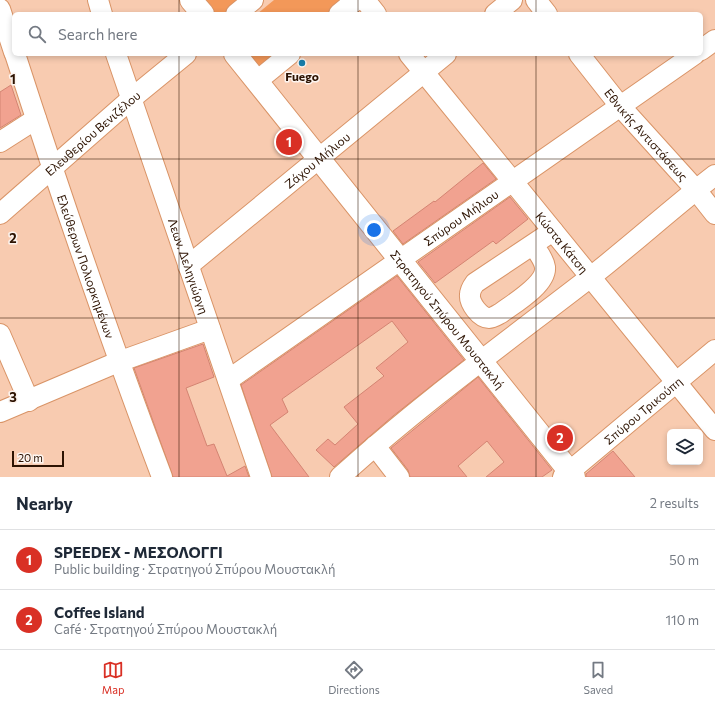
<!DOCTYPE html>
<html lang="en">
<head>
<meta charset="utf-8">
<style>
	body { margin:0; font-family:Commissioner,sans-serif; background:#f6f6f7; color:#1f2937 }
	.controls { position:absolute; right:12px; bottom:12px; display:grid; overflow:hidden; border-radius:6px; box-shadow:0 2px 6px #0003 }
	.controls button { width:36px; height:36px; display:grid; place-items:center; padding:0; border:0; border-bottom:1px solid #e0e1e3; background:#fff; color:#1f2937; font:20px sans-serif }
	.scale { position:absolute; left:12px; bottom:10px; width:52px; box-sizing:border-box; padding-left:4px; border:2px solid #2d1302; border-top:0; font-size:11px; line-height:14px; white-space:nowrap; color:#2d1302; -webkit-text-stroke:3px #fdf5f0; paint-order:stroke }
	.you { position:absolute; left:374px; top:230px; width:14px; height:14px; margin:-10px; border:3px solid #fff; border-radius:50%; background:#1a73e8; box-shadow:0 0 0 6px #1a73e833 }
	.badge { display:grid; place-items:center; width:26px; height:26px; border-radius:50%; background:#d93025; color:#fff; font-size:13px; font-weight:700 }
	.pin { position:absolute; translate:-50% -50%; border:2px solid #fff; box-shadow:0 1px 4px #0006 }
	.list { margin:0; padding:0; list-style:none }
	h2 { display:flex; justify-content:space-between; align-items:center; height:52px; margin:0; padding:0 16px; font-size:17px }
	h2 small { font-size:13px; font-weight:400; color:#747a83 }
	.list li { display:grid; grid-template-columns:26px 1fr auto; gap:12px; align-items:center; box-sizing:border-box; height:60px; padding:0 16px; border-top:1px solid #e0e1e3 }
	.list b { display:block; font-size:15px; white-space:nowrap }
	.list p { margin:0; font-size:13px; white-space:nowrap; color:#747a83 }
	.list em { font-size:13px; font-style:normal; color:#747a83 }
	.icon { flex:none; width:22px; height:22px; fill:none; stroke:currentColor; stroke-width:2; stroke-linecap:round; stroke-linejoin:round }
	.map { position:relative; flex:none; width:715px; height:477px; overflow:hidden }
	.search { position:absolute; background:#fff; box-shadow:0 2px 6px #0003; left:12px; right:12px; top:12px; height:44px; display:flex; align-items:center; gap:10px; box-sizing:border-box; padding:0 14px; border-radius:6px; color:#747a83; font-size:15px }
	.sheet { height:172px; background:#fff }
	nav { display:flex; justify-content:space-around; align-items:center; box-sizing:border-box; height:56px; border-top:1px solid #e0e1e3; background:#fff; font-size:11px; color:#747a83 }
	nav a { display:grid; justify-items:center; gap:2px }
	nav .on { color:#d93025 }
	.map>svg:first-child { display:block }
</style>
</head>
<body>
<div class="map">
<svg width="715" height="477" viewBox="0 0 715 477">
	<rect width="100%" height="100%" fill="#f8cbb0"/>
	<g fill="#f39859">
		<polygon points="199,0 240,0 223,14 210,14"/>
		<polygon points="274,0 344,0 327,14 257,14"/>
		<polygon points="242,54 278,54 256,72"/>
	</g>
	<g fill="#f1a290" stroke="#d48472">
		<polygon points="11,85 21,115 0,128 0,92"/>
		<polygon points="483,163 496,179 403,244 393,231 434,201 435,202"/>
		<polygon points="510,197 528,219 496,244 493,241 435,283 418,262"/>
		<polygon points="397,276 464,360 393,416 334,467 316,450 328,439 335,445 358,424 344,407 384,376 376,368 408,342 392,321 282,399 288,412 270,425 309,477 272,477 241,385"/>
		<polygon points="203,344 214,377 186,388 207,446 214,444 227,476 245,466 249,477 173,477 134,368"/>
		<polygon points="478,377 552,470 542,477 486,477 504,462 487,441 458,466 467,477 410,477 408,470 391,448"/>
		<polygon points="613,451 635,477 586,477 586,474"/>
	</g>
	<g fill="none" stroke-linecap="round" stroke-linejoin="round">
		<g stroke="#d99467" stroke-width="22">
			<g id="minor">
				<polyline points="98,0 102,14"/>
				<polyline points="365,0 376,14"/>
				<polyline points="536,0 547,14"/>
				<polyline points="0,9 14,52"/>
				<polyline points="236,14 253,0"/>
				<polyline points="339,14 356,0"/>
				<polyline points="495,14 512,0"/>
				<polyline points="701,50 715,40"/>
				<path id="s1" d="M15,54c46,142 94,283 147,423"/>
				<path id="s2" d="M116,54l145,423"/>
				<path id="s3" d="M409,54l306,376"/>
				<path id="s4" d="M579,54l41,52 76,84 19,24"/>
				<polyline points="257,81 290,54"/>
				<polyline points="0,142 36,119"/>
				<path id="s5" d="M0,214l131,-115 55,-45"/>
				<path d="M533,245c4,6 11,14 12,22 2,17 -32,37 -44,46 -4,2 -8,5 -12,5 -9,0 -20,-15 -19,-23 0,-5 2,-8 5,-12l78,-52"/>
				<path id="s6" d="M188,266l258,-212"/>
				<polyline points="0,334 29,401"/>
				<path id="s7" d="M228,380l467,-326"/>
				<polyline points="0,412 118,362 210,329"/>
				<polyline points="375,446 399,477"/>
				<path d="M340,477c78,-71 165,-134 248,-198 44,-34 84,-71 127,-104"/>
				<path id="s8" d="M563,477l152,-127"/>
			</g>
		</g>
		<g stroke="#d99467" stroke-width="24">
			<g id="major">
				<polyline points="191,0 203,14"/>
				<path id="s9" d="M235,54l339,423"/>
			</g>
		</g>
		<use href="#minor" stroke="#fff" stroke-width="20"/>
		<use href="#major" stroke="#fff" stroke-width="22"/>
	</g>
	<path fill="none" stroke="#2d1302" stroke-width="1" stroke-opacity="0.55" d="M179,0v14M358,0v14M536,0v14M179,54v423M358,54v423M536,54v423M0,159h715M0,318h715"/>
	<circle fill="#187ca8" stroke="#fdf5f0" stroke-width="1.5" cx="302" cy="63" r="4"/>
	<g text-anchor="middle" dominant-baseline="central" stroke-width="3" stroke-linejoin="round" paint-order="stroke">
		<g font-size="12" font-weight="bold" fill="#2d1302" stroke="#fdf5f0">
			<text x="302" y="76">Fuego</text>
		</g>
		<g font-size="12" fill="#2d1302" stroke="#fdf5f0">
			<text stroke="none"><textPath href="#s5" startOffset="123">Ελευθερίου Βενιζέλου</textPath></text>
			<text stroke="none"><textPath href="#s4" startOffset="105">Εθνικής Αντιστάσεως</textPath></text>
			<text stroke="none"><textPath href="#s6" startOffset="167">Ζάχου Μήλιου</textPath></text>
			<text stroke="none"><textPath href="#s7" startOffset="284">Σπύρου Μήλιου</textPath></text>
			<text stroke="none"><textPath href="#s3" startOffset="243">Κώστα Κάτση</textPath></text>
			<text stroke="none"><textPath href="#s1" startOffset="224">Ελεύθερων Πολιορκημένων</textPath></text>
			<text stroke="none"><textPath href="#s2" startOffset="224">Λεων. Δεληγιώργη</textPath></text>
			<text stroke="none"><textPath href="#s9" startOffset="340">Στρατηγού Σπύρου Μουστακλή</textPath></text>
			<text stroke="none"><textPath href="#s8" startOffset="104">Σπύρου Τρικούπη</textPath></text>
		</g>
	</g>
	<g font-size="13" text-anchor="middle" font-weight="bold" fill="#2d1302" stroke="#fdf5f0" stroke-width="3" stroke-linejoin="round" paint-order="stroke">
		<text x="13" y="84">1</text>
		<text x="13" y="243">2</text>
		<text x="13" y="402">3</text>
	</g>
</svg>
<div class="controls">
<button><svg class="icon" aria-label="layers" viewBox="0 0 24 24"><path d="M12 4l9 5-9 5-9-5zM3 14l9 5 9-5"/></svg></button>
</div>
<div class="scale">20 m</div>
<div class="you"></div>
<div class="pin badge" style="left:289px;top:142px">1</div>
<div class="pin badge" style="left:560px;top:438px">2</div>
<div class="search"><svg class="icon" aria-label="search" viewBox="0 0 24 24"><circle cx="10" cy="10" r="6"/><path d="M15 15l6 6"/></svg>Search here</div>
</div>
<section class="sheet">
<h2>Nearby<small>2 results</small></h2>
<ul class="list">
<li><span class="badge">1</span><div><b>SPEEDEX - ΜΕΣΟΛΟΓΓΙ</b><p>Public building · Στρατηγού Σπύρου Μουστακλή</p></div><em>50 m</em></li>
<li><span class="badge">2</span><div><b>Coffee Island</b><p>Café · Στρατηγού Σπύρου Μουστακλή</p></div><em>110 m</em></li>
</ul>
</section>
<nav>
<a class="on"><svg class="icon" aria-label="map" viewBox="0 0 24 24"><path d="M3 6l6-2 6 2 6-2v14l-6 2-6-2-6 2zM9 4v14M15 6v14"/></svg>Map</a>
<a><svg class="icon" aria-label="directions" viewBox="0 0 24 24"><path d="M12 3l9 9-9 9-9-9zM9 14v-3h6M13 9l2 2-2 2"/></svg>Directions</a>
<a><svg class="icon" aria-label="saved" viewBox="0 0 24 24"><path d="M7 4h10v16l-5-4-5 4z"/></svg>Saved</a>
</nav>
</body>
</html>
